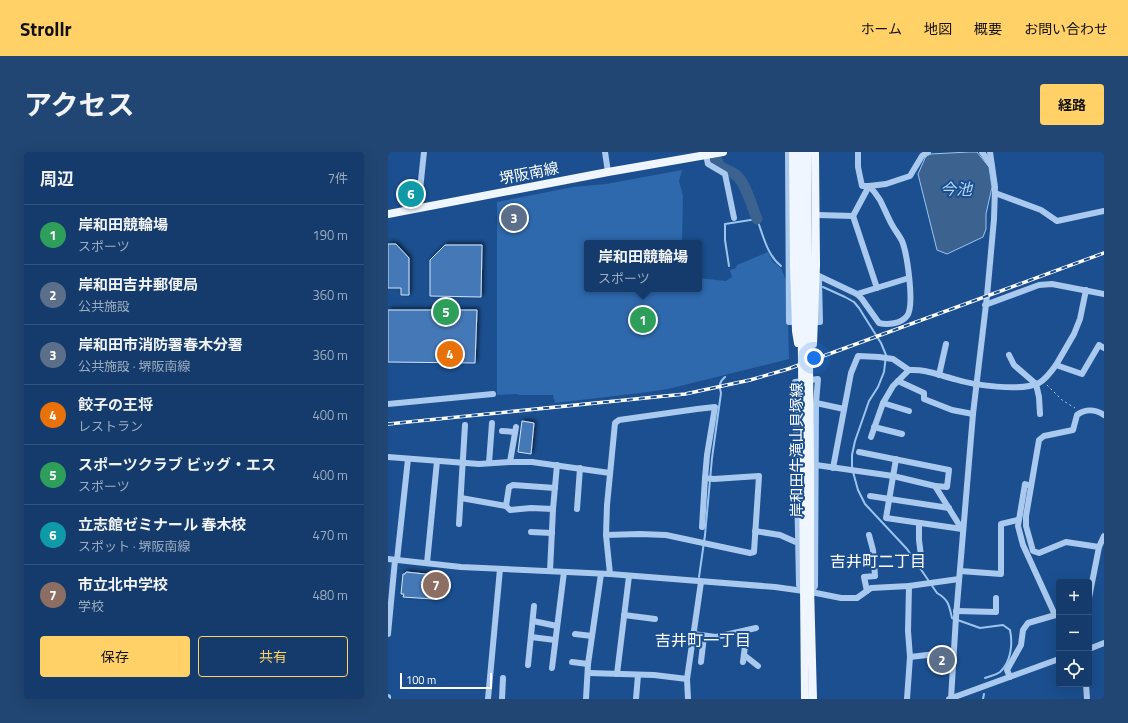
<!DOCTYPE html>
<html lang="ja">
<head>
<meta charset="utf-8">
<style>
	body { margin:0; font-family:"Titillium Web","Noto Sans JP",sans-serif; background:#214673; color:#f1f3f6 }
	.controls { position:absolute; right:12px; bottom:12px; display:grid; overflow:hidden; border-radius:4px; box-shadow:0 4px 16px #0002 }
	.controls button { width:36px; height:36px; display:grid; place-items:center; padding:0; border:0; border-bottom:1px solid #33557e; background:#143b6b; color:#f1f3f6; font:20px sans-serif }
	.scale { position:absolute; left:12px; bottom:10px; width:92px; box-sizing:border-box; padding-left:4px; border:2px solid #fff; border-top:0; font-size:11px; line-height:14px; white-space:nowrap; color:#fff; -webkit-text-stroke:3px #1b4f8f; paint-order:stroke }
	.you { position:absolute; left:426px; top:206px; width:14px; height:14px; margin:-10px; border:3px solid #fff; border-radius:50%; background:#1a73e8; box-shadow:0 0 0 6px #1a73e833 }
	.badge { display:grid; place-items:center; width:26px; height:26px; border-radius:50%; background:#ffd166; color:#fff; font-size:13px; font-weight:700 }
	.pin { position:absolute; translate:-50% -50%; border:2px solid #fff; box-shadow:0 1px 4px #0006 }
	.popup { position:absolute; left:196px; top:88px; width:118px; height:52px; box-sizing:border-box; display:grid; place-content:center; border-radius:4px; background:#143b6b; filter:drop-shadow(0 1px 3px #0005); font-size:13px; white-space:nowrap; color:#9dadc1 }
	.popup b { font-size:15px; color:#f1f3f6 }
	.popup::after { content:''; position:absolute; left:50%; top:100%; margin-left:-8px; border:8px solid transparent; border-top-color:#143b6b }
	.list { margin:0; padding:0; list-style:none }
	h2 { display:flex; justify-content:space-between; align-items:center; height:52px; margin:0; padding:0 16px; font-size:17px }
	h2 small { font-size:13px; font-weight:400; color:#9dadc1 }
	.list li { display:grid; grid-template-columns:26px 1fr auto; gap:12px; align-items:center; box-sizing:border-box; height:60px; padding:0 16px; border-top:1px solid #33557e }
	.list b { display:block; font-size:15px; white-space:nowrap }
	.list p { margin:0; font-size:13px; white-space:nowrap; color:#9dadc1 }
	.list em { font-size:13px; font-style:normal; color:#9dadc1 }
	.actions { display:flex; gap:8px; padding:12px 16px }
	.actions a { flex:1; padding:9px 0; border:1px solid #ffd166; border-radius:4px; text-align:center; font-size:14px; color:#ffd166 }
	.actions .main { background:#ffd166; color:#111 }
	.icon { flex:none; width:22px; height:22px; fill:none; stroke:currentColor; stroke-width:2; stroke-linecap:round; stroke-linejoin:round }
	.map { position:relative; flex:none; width:716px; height:547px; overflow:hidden; border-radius:4px }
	header { display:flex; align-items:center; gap:24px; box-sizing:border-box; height:56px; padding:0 20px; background:#ffd166; color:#111 }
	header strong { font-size:19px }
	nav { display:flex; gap:22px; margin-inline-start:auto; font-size:14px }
	.intro { display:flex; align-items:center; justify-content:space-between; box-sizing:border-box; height:96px; padding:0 24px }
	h1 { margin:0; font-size:28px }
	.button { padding:10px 18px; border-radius:4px; background:#ffd166; color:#111; font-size:14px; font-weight:700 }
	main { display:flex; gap:24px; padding:0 24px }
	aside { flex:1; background:#143b6b; border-radius:4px; box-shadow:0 4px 16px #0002 }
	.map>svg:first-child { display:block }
</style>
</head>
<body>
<header>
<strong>Strollr</strong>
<nav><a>ホーム</a><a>地図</a><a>概要</a><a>お問い合わせ</a></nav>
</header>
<div class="intro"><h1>アクセス</h1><a class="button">経路</a></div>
<main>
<aside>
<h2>周辺<small>7件</small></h2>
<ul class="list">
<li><span class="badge" style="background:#2e9e5b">1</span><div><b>岸和田競輪場</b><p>スポーツ</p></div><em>190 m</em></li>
<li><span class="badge" style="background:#5c6f8a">2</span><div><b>岸和田吉井郵便局</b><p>公共施設</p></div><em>360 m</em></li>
<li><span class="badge" style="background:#5c6f8a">3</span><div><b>岸和田市消防署春木分署</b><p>公共施設 · 堺阪南線</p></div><em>360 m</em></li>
<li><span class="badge" style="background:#e8710a">4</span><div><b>餃子の王将</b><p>レストラン</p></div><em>400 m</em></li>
<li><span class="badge" style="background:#2e9e5b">5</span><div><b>スポーツクラブ ビッグ・エス</b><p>スポーツ</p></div><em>400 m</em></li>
<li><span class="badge" style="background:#0f9aa8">6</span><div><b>立志館ゼミナール 春木校</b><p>スポット · 堺阪南線</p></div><em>470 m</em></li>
<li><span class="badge" style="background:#8d6e63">7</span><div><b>市立北中学校</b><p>学校</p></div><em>480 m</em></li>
</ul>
<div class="actions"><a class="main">保存</a><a>共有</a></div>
</aside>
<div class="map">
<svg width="716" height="547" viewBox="0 0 716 547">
	<defs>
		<filter id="shadow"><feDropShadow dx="2" dy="-2" stdDeviation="2" flood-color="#0009"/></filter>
	</defs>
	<rect width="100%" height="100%" fill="#1b4f8f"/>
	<polygon fill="#2e69ad" points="294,18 291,29 295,44 294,91 199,91 199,137 311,137 311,126 338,129 344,125 342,118 348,116 349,113 380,100 385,110 393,116 399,130 401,207 280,237 252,241 167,251 165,243 132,243 129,242 109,243 109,50 185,35 218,32"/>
	<polygon fill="#3c6290" stroke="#9cc4f0" points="581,0 589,0 601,15 604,35 598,62 598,77 595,85 559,102 549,98 530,22 538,4 543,2"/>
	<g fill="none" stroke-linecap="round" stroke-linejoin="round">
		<g stroke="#9cc4f0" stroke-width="2">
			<path d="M341,114l-4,-26v-16l32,-5c6,16 10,36 24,47"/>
			<polyline points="435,135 457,145 466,150 471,156 493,191 498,203 496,220 490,235 481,249 467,289 464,303 464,316"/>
			<path d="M465,320l5,18 7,14 42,45 30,44c12,7 12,12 15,25l28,10 23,-3 7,5c3,14 1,32 -10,42 -4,3 -10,4 -15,6"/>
			<path d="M311,425l6,-42 7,-77 9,-65c-2,-7 -2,-11 4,-16"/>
			<polyline points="595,547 596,542"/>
		</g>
		<path stroke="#3c6290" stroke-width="11" d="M326,0c6,24 14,13 25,26 8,9 13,29 18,41"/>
	</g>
	<g fill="#4478b7" stroke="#cfe3fa" filter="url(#shadow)">
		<polygon points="21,32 28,33 27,46 18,45"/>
		<polygon points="0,92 8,92 21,106 21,143 13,143 13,136 0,136"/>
		<polygon points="57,93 94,93 93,145 42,144 42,108"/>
		<polygon points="0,158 89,158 87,211 0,210"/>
		<polygon points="134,269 146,271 143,302 130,300"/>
		<polygon points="18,420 47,423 45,447 15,445 16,442 13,442 15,422 17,422"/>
	</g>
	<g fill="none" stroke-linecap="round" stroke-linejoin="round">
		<polyline stroke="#a9c9ee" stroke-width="1" stroke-dasharray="2 3" stroke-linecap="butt" points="659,233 674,248 687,256"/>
		<g stroke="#a9c9ee" stroke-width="6">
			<polyline points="217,0 220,20"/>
			<polyline points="400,0 401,170 412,170"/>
			<polyline points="594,0 603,13"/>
			<polyline points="318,3 320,12 337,22 346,66"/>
			<polyline points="607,41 653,58 669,69 716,59"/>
			<polyline points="30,57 36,0"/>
			<polyline points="430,63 465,64 481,34 498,32 522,24 534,4 540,0"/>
			<polyline points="465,64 489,136"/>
			<path d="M431,124l38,18 5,5 17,24c8,2 22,1 28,-7 8,-10 0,-63 -5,-75 -3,-6 -8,-12 -11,-18 -4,-8 -7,-15 -11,-23 -3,-5 -7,-10 -11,-14h-7l-4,-19v-15"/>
			<polyline points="469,142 521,126"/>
			<polyline points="597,153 651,133 664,132 716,142"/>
			<polyline points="423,170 432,170 431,128"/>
			<polyline points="621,203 626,213 648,232 651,245 652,262"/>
			<polyline points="668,213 686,182 692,167 698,138"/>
			<polyline points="551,223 558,192"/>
			<polyline points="510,229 536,241 536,247 564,258 585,262"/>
			<polyline points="428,251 456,257"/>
			<polyline points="495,251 521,259"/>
			<polyline points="0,252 105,242"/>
			<polyline points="486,275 514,282"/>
			<polyline points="114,279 127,280"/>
			<path d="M483,285l12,-34 10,-17 16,-16c17,-1 29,5 45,9 19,6 67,13 85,4 7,-4 12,-11 17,-18l26,9 17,-29 5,3"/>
			<polyline points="471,300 561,318 559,335 547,334"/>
			<polyline points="0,305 91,312 122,310 144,310 222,321"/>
			<polyline points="508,307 498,366 574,377"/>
			<polyline points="122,310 128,275"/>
			<polyline points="101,311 104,271"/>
			<polyline points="428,313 505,324 547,334 575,379"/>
			<polyline points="445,316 463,221 470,204 491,205 505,207 521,218"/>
			<polyline points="643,334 637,332 630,374 635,393 667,463"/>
			<polyline points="482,344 561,356"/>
			<polyline points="73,346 118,354 121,335 125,333 167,336"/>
			<polyline points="118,354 122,358 143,356 165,357"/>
			<polyline points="189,357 192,316"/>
			<polyline points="531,371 531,388 533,404"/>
			<polyline points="71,372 77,273"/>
			<polyline points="314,375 317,326"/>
			<polyline points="367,379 392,383 410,391"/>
			<polyline points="143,380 164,381"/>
			<polyline points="218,383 252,382 278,383 362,401 366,400 371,324 326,327 317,326 319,303 327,255 309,257 231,268 227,271 219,353 218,383 222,422"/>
			<path d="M711,395l-33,-5 -27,11 -6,-2 -7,-25v-10l13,-76 5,-4 29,-6 4,-15c8,-6 18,-6 27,0"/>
			<polyline points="0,407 73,415 222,422 387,435 423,440 453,446 469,446 483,436 521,434 571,427"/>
			<polyline points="9,408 20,307"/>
			<polyline points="39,411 49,309"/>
			<polyline points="162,419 165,357 169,313"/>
			<polyline points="572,419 613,422 613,372 630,368"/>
			<polyline points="416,439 411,433 407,230 430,227 428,251 427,434 423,440"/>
			<polyline points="479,439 476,425 487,424 485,398 481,383"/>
			<polyline points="701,446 711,395 716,384"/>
			<polyline points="568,459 608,460 608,446"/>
			<polyline points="236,463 267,467"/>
			<polyline points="145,469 169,474"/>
			<polyline points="0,482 7,408"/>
			<polyline points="187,482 204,484"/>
			<polyline points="305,482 328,485 368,476"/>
			<polyline points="143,485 167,488"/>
			<polyline points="701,497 716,491"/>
			<polyline points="356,503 370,514"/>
			<polyline points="522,505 548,502 565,503"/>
			<polyline points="184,510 200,512"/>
			<polyline points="313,510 316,484"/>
			<polyline points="355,510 359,478"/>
			<polyline points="140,513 146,454"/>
			<polyline points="164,516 176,420"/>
			<polyline points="201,521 266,523 299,527 300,547"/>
			<polyline points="229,522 241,424"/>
			<polyline points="622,525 619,518 633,493 635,478 640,471 671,462"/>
			<polyline points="299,527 313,430"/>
			<polyline points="698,532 699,547"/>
			<polyline points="0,545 0,547"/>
			<polyline points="100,547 112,417"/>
			<polyline points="114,547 115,526"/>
			<polyline points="198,547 200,512 213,422"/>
			<polyline points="248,547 250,523"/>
			<polyline points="519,547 522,505 520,479 521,434"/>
			<polyline points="561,547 671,507"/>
			<polyline points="563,547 568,465 585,262 599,144 606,67 607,35 602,0"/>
		</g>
		<g stroke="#f0f6ff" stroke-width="8">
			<polyline points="405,0 406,113"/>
			<polyline points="427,0 428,113"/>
			<polyline points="0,62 220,20 335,0"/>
			<polyline points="415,316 417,547"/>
			<polyline points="422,316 422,434 425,547"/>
		</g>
		<g stroke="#fff" stroke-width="3.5">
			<polyline id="rail" points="0,272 297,242 362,228 400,217 716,101"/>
		</g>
		<use href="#rail" stroke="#1b4f8f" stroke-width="2" stroke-dasharray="6" stroke-linecap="butt"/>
		<g stroke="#f0f6ff" stroke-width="8">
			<polyline points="412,0 415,316"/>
			<polyline points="419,0 422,316"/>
			<polyline points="406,113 408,179 410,191"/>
			<polyline points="425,192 428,113"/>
		</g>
	</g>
	<g text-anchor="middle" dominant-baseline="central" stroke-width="4" stroke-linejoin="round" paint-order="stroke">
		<g font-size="15" fill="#fff" stroke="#1b4f8f">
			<text transform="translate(141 21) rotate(-11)">堺阪南線</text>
			<text transform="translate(408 298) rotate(-90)">岸和田牛滝山貝塚線</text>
		</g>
		<g font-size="16" font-style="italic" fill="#b5d3f5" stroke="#1b4f8f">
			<text x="568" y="37">今池</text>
		</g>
		<g font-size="16" fill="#fff" stroke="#1b4f8f">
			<text x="490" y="409">吉井町二丁目</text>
			<text x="315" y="488">吉井町一丁目</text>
		</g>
	</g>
</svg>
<div class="controls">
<button>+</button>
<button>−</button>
<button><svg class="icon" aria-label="locate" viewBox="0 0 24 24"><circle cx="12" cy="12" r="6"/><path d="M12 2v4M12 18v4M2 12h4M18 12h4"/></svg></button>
</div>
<div class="scale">100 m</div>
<div class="you"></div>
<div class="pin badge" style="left:255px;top:168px;background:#2e9e5b">1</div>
<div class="popup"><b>岸和田競輪場</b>スポーツ</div>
<div class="pin badge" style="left:554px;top:508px;background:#5c6f8a">2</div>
<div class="pin badge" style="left:126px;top:66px;background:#5c6f8a">3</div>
<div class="pin badge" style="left:62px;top:202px;background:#e8710a">4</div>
<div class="pin badge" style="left:58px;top:160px;background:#2e9e5b">5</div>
<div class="pin badge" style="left:23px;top:42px;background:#0f9aa8">6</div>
<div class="pin badge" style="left:48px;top:433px;background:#8d6e63">7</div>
</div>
</main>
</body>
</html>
